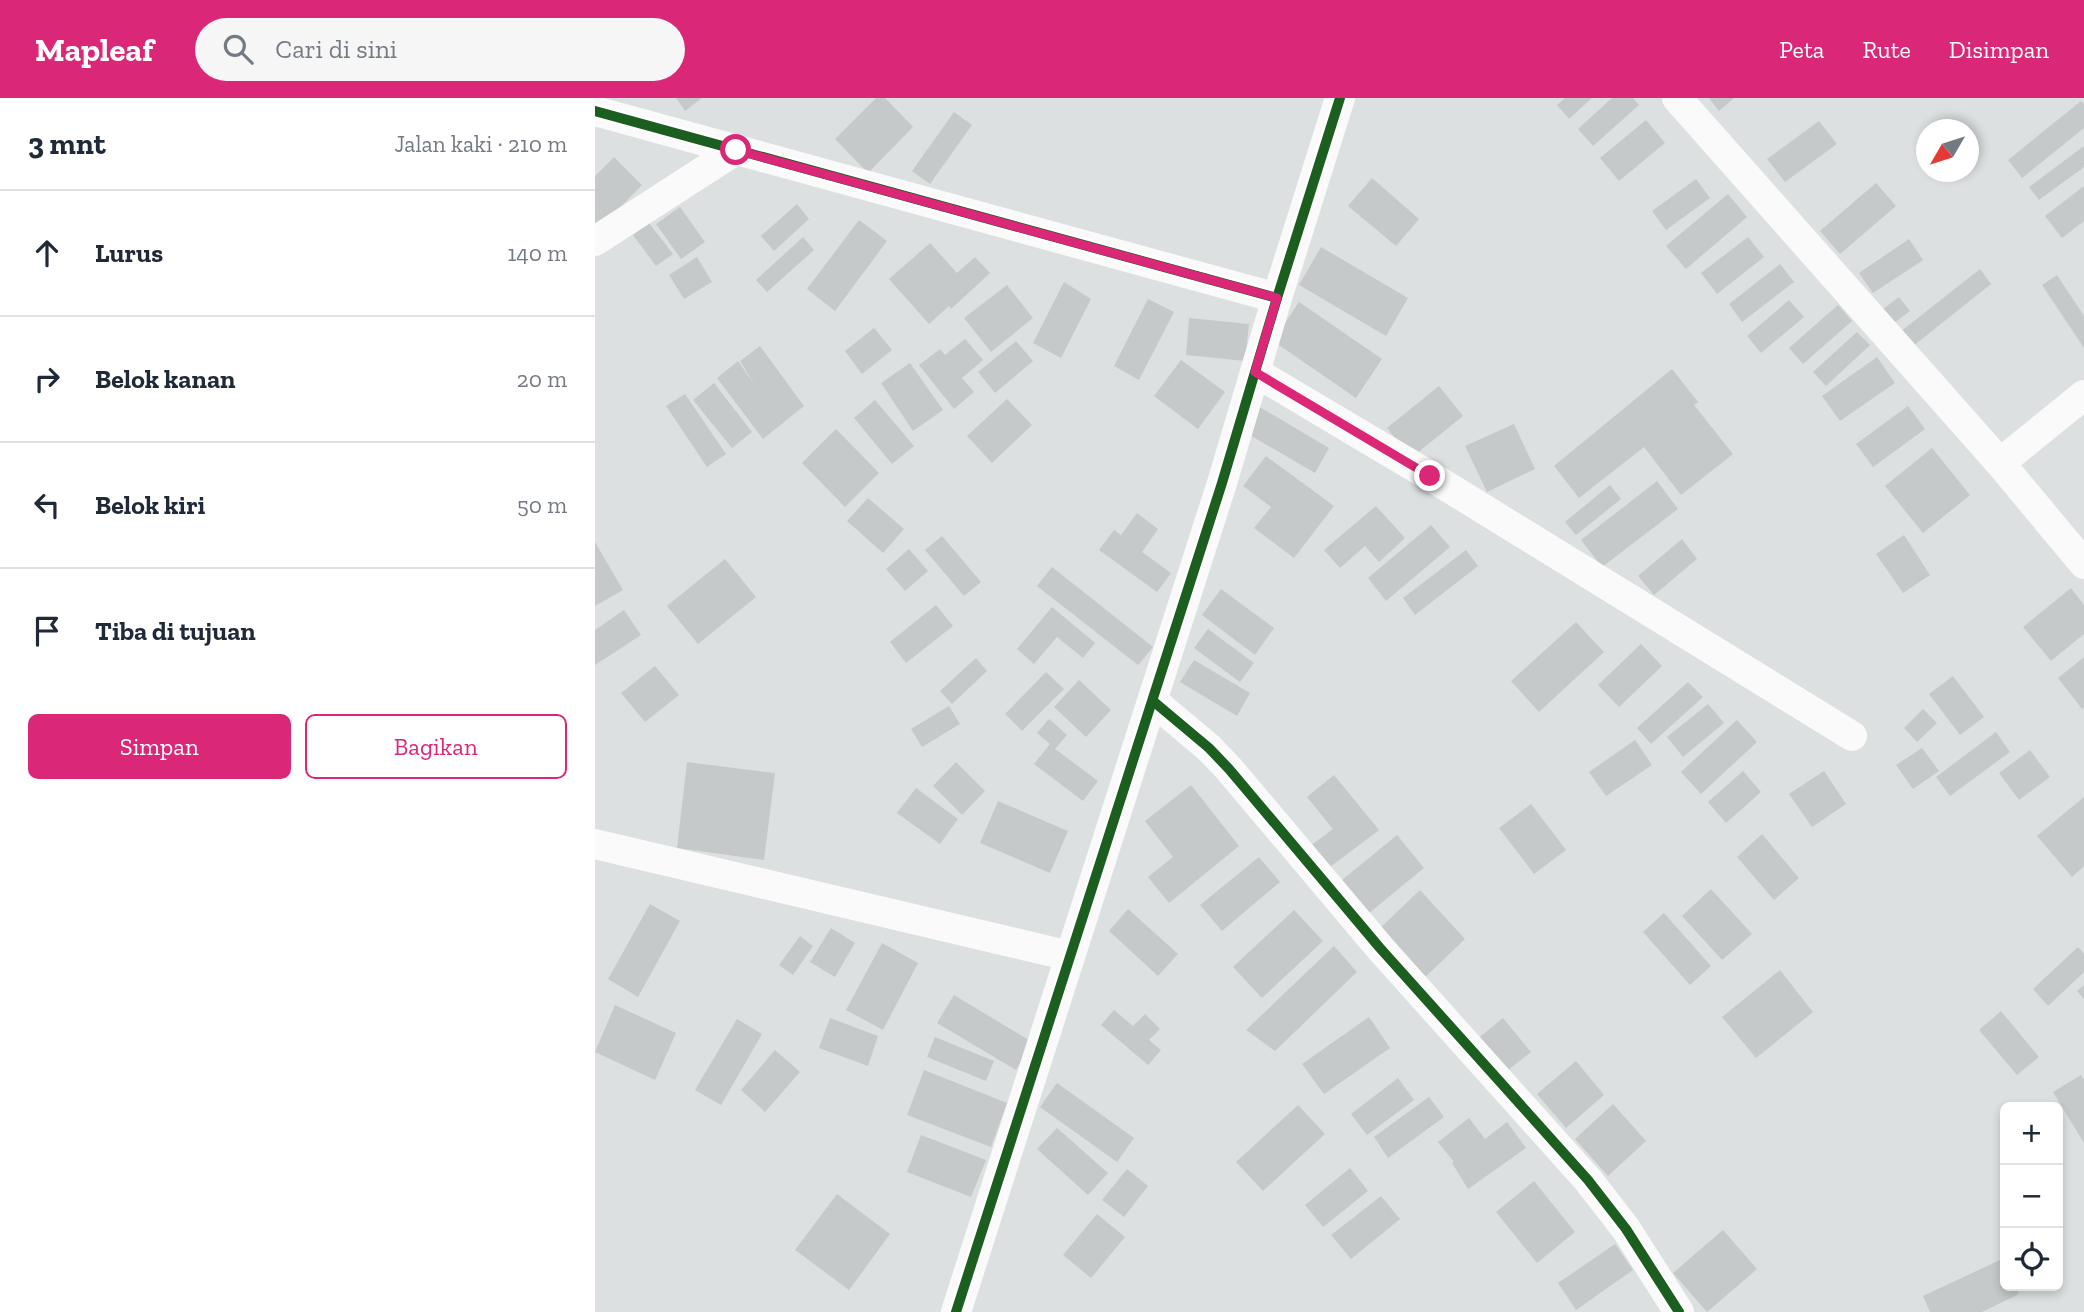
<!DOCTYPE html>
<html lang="id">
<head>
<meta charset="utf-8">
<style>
	body { margin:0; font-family:"Zilla Slab",serif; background:#f6f6f7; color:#1f2937 }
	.controls { position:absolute; right:21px; bottom:21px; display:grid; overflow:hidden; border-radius:10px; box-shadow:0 4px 10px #0003 }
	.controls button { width:63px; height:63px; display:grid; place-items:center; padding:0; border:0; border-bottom:2px solid #e0e1e3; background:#fff; color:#1f2937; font:35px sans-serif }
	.compass { position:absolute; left:1321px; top:21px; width:63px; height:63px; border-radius:50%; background:#fff; box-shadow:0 4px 10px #0003; rotate:231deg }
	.stop { position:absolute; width:21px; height:21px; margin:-16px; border:5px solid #db2777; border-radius:50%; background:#fff }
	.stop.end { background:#db2777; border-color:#fff; box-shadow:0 2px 7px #0008 }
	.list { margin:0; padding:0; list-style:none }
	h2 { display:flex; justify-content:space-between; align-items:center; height:91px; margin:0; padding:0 28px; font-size:30px }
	h2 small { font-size:23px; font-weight:400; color:#747a83 }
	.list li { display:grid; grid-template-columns:46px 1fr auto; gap:21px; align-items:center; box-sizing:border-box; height:126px; padding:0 28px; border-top:2px solid #e0e1e3 }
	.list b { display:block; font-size:26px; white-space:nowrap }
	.list em { font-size:23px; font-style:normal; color:#747a83 }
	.actions { display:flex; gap:14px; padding:21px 28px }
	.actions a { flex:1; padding:16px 0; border:2px solid #db2777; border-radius:10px; text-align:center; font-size:24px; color:#db2777 }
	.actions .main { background:#db2777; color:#fff }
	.icon { flex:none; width:38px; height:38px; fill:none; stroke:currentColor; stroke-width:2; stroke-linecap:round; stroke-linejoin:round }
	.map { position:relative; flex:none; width:1489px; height:1214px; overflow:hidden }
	header { display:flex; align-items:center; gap:42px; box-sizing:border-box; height:98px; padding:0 35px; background:#db2777; color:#fff }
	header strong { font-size:33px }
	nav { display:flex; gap:38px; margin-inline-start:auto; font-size:24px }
	.search { width:490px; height:63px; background:#f6f6f7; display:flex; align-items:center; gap:18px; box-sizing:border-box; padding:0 24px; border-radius:38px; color:#747a83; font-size:26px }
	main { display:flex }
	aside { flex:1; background:#fff }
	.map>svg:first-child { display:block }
</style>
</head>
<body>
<header>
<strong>Mapleaf</strong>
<div class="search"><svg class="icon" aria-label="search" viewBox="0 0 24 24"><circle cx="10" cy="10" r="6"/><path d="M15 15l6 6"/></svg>Cari di sini</div>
<nav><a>Peta</a><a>Rute</a><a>Disimpan</a></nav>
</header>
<main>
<aside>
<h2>3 mnt<small>Jalan kaki · 210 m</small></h2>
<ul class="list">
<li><svg class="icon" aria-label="ahead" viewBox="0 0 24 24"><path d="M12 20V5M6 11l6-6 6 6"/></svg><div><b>Lurus</b></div><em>140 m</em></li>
<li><svg class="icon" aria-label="right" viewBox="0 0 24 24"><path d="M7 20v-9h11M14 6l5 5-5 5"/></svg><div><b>Belok kanan</b></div><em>20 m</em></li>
<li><svg class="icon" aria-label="left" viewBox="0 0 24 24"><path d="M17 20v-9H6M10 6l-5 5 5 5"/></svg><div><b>Belok kiri</b></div><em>50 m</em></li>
<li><svg class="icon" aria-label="arrive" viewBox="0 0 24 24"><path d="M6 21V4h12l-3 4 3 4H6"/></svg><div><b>Tiba di tujuan</b></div></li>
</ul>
<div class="actions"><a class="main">Simpan</a><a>Bagikan</a></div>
</aside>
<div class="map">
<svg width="1489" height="1214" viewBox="0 0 1489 1214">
	<rect width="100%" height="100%" fill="#dce0e1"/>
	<g fill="#c6c9ca">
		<polygon points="81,0 107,0 90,13"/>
		<polygon points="281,0 290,0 318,29 273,75 240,41"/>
		<polygon points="970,0 997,0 974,21 962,7"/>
		<polygon points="1017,0 1038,0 1044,7 998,48 983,31"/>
		<polygon points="1114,0 1139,0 1124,13"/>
		<polygon points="1486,3 1489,6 1489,30 1427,80 1413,62"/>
		<polygon points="359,14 377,27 335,86 317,73"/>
		<polygon points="1051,22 1070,45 1024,83 1005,60"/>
		<polygon points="1224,23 1242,46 1190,84 1172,61"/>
		<polygon points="1489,48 1489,69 1444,102 1434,89"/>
		<polygon points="19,59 47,87 0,135 0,78"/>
		<polygon points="777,80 824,121 801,148 753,108"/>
		<polygon points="1101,81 1115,100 1071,132 1057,113"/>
		<polygon points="1281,85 1301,108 1245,156 1225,133"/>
		<polygon points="1489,88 1489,123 1467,140 1450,118"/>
		<polygon points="1133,96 1152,119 1091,171 1071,148"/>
		<polygon points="202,106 214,121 179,153 166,138"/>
		<polygon points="85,109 110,144 86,161 61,126"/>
		<polygon points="264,122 292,143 240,213 212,191"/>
		<polygon points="54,125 78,156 61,168 38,137"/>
		<polygon points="208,139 219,152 172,194 161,182"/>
		<polygon points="1153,139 1169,159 1122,196 1106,175"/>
		<polygon points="1314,141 1328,162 1278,195 1264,175"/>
		<polygon points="335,145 362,175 380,159 395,175 356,211 354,208 334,226 294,181"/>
		<polygon points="726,149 813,200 791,238 704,187"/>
		<polygon points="102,159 117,184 89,201 74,177"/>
		<polygon points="1185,166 1199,184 1147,224 1134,206"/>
		<polygon points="1385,171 1396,186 1317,249 1305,234"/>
		<polygon points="1462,177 1489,218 1489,250 1447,187"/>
		<polygon points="469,184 496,201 466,260 438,245"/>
		<polygon points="412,187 438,220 396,254 369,220"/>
		<polygon points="1304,199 1315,213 1291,231 1280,217"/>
		<polygon points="553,201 579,214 544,282 519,268"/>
		<polygon points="1194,202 1209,219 1166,255 1152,238"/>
		<polygon points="704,204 787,261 761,300 678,243"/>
		<polygon points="1243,207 1257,223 1208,266 1194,250"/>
		<polygon points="594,220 654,226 650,263 591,257"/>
		<polygon points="279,230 297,252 267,276 250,253"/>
		<polygon points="1262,234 1275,247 1231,288 1218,274"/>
		<polygon points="370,241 388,262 367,280 379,294 359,311 324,267 345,251 350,257"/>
		<polygon points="421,243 438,263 400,295 383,274"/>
		<polygon points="165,248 209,308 168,341 122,280 143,263 160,287 145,263"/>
		<polygon points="1282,259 1300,285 1245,323 1227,298"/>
		<polygon points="586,262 630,294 603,331 559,298"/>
		<polygon points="315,265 348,312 318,333 286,285"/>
		<polygon points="1077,271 1103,304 1099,307 1138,356 1086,397 1049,349 984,400 959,368"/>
		<polygon points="119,285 157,334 137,350 98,302"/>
		<polygon points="844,288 868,318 816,360 792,330"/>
		<polygon points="90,296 131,356 112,369 71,308"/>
		<polygon points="412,301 437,327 397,365 372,338"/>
		<polygon points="280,302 319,348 297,366 259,320"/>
		<polygon points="663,308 734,350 720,375 648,333"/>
		<polygon points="1313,308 1330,331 1278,369 1261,346"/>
		<polygon points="919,326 940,371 892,394 870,348"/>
		<polygon points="241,331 284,375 250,409 207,365"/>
		<polygon points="1337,350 1375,397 1328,435 1290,388"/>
		<polygon points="671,358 739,408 699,460 659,430 676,409 648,388"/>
		<polygon points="1062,383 1083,411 1007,469 986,442"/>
		<polygon points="1015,387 1026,401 981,437 970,424"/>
		<polygon points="273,400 309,431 288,455 252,423"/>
		<polygon points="781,408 810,440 784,464 770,448 745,470 729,452"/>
		<polygon points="542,415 563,431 547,454 576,475 562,494 504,452 519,432 526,437"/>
		<polygon points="836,427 855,449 791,503 773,480"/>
		<polygon points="1309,437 1335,477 1308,495 1281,456"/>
		<polygon points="347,438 386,484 369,498 330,452"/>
		<polygon points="1087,441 1102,461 1059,497 1043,478"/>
		<polygon points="0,444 28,492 0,508"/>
		<polygon points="314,451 333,473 310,493 291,471"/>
		<polygon points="871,452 883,468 820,517 808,500"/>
		<polygon points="130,461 161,499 103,546 72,508"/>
		<polygon points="457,469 558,549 543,567 442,488"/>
		<polygon points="1476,490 1489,507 1489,536 1456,563 1428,529"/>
		<polygon points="626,491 679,530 660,557 607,517"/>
		<polygon points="341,507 358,528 311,565 295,544"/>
		<polygon points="457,509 500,545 488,560 462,539 439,566 422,551"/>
		<polygon points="29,512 46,537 0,567 0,532"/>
		<polygon points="981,524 1009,554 944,614 916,583"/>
		<polygon points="613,531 659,565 645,584 599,550"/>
		<polygon points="1046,546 1067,568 1024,609 1003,587"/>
		<polygon points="1489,559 1489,609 1487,611 1463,580"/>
		<polygon points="381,560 392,573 357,606 345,593"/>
		<polygon points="599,562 655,595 642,618 585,584"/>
		<polygon points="60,568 84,597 50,624 26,595"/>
		<polygon points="451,574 469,591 427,633 410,616"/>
		<polygon points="1358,578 1389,619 1365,637 1334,596"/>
		<polygon points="484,582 516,612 491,639 459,609"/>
		<polygon points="1093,584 1108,599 1056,646 1042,630"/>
		<polygon points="1113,606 1129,625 1088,659 1072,639"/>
		<polygon points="354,608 365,626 327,649 316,631"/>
		<polygon points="1328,611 1342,625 1322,644 1309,630"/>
		<polygon points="454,621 472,637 460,651 503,683 488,703 439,666 455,646 442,635"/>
		<polygon points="1142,622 1162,644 1106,696 1086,674"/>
		<polygon points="1401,634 1415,654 1355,698 1341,679"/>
		<polygon points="1040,642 1057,667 1011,698 994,674"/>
		<polygon points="1327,650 1344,673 1318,691 1301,667"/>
		<polygon points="1435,652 1455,679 1424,702 1404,675"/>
		<polygon points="92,664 180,675 169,762 82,750"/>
		<polygon points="361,664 390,693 367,717 338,688"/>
		<polygon points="1148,673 1166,694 1131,725 1113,704"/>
		<polygon points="1229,673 1251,706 1217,729 1194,696"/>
		<polygon points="739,677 784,732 731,772 714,749 738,731 712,699"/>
		<polygon points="596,687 644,748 574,805 553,779 578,759 550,723"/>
		<polygon points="321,690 363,721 345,746 302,715"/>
		<polygon points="1489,699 1489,768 1477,779 1442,738"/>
		<polygon points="403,703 473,733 455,775 385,745"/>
		<polygon points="936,706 971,752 939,776 904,730"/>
		<polygon points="1167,736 1204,780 1179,802 1142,759"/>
		<polygon points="802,737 829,770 768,820 741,787"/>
		<polygon points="664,759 685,784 627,833 605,807"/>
		<polygon points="1116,791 1157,836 1127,862 1087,818"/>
		<polygon points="825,792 870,841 825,884 780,835"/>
		<polygon points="55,806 85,823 43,899 13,881"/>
		<polygon points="533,811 583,856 563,878 514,833"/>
		<polygon points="699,812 728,843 667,900 638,869"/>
		<polygon points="1069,815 1116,868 1095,887 1048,834"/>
		<polygon points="236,830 260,845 240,879 215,864"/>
		<polygon points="205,838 218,848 198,877 184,867"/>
		<polygon points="287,845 323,865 288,932 251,912"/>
		<polygon points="739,848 762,874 680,953 651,932"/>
		<polygon points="1483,849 1489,856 1489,874 1453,908 1438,891"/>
		<polygon points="1185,872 1218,914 1161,960 1127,919"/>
		<polygon points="1489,887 1489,901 1482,893"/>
		<polygon points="359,897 437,944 421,972 342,925"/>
		<polygon points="20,907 81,935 60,982 0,954"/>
		<polygon points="519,912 538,928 550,916 565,931 554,942 566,952 553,967 506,927"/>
		<polygon points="1406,913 1444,959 1422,977 1384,932"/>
		<polygon points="774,919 795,950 729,996 707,966"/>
		<polygon points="235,920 283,938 273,968 224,950"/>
		<polygon points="908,920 936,954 908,976 881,942"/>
		<polygon points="142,921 167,936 126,1007 100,992"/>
		<polygon points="340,939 399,963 391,983 332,959"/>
		<polygon points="180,952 205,974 170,1014 146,992"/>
		<polygon points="981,963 1009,997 971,1030 942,996"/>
		<polygon points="329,972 412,1005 396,1049 312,1017"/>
		<polygon points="1486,977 1489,982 1489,1045 1458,994"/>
		<polygon points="803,980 819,1002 772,1037 756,1016"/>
		<polygon points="462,985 539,1040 522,1064 445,1009"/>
		<polygon points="834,999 849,1019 793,1060 779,1039"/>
		<polygon points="1018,1006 1051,1043 1013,1078 980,1041"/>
		<polygon points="703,1007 730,1036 668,1093 641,1064"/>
		<polygon points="874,1020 890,1041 912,1024 931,1050 873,1091 857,1065 859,1064 843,1044"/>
		<polygon points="462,1030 513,1075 493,1097 442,1051"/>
		<polygon points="326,1037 391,1062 376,1099 312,1074"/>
		<polygon points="755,1070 773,1093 728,1129 710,1107"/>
		<polygon points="532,1071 553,1088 529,1119 507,1102"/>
		<polygon points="939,1083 980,1134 942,1165 901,1114"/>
		<polygon points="242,1096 295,1136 254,1192 200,1152"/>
		<polygon points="786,1098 805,1121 756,1161 736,1137"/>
		<polygon points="502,1116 530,1139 496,1180 468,1157"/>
		<polygon points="1128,1132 1162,1171 1112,1214 1078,1175"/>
		<polygon points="1020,1146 1038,1172 981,1212 963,1185"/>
		<polygon points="1407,1161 1410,1168 1410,1188 1420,1188 1424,1196 1387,1214 1335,1214 1328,1198"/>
	</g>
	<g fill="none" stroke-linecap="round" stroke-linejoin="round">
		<g stroke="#fafafa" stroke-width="30">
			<polyline points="1082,0 1405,365 1489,466"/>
			<polyline points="0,13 682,200 745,0"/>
			<polyline points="0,143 141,52"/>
			<polyline points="660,274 835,378 1257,638"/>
			<polyline points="1405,365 1489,297"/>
			<polyline points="558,603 614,650 634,671 785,850 993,1082 1031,1131 1084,1214"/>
			<polyline points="0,746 475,858"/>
			<polyline points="361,1214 627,385 682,200"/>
		</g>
		<g stroke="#fff" stroke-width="15">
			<g id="cycleway">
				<polyline points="0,13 682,200 745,0"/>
				<polyline points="558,603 614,650 634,671 785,850 993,1082 1031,1131 1084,1214"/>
				<polyline points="361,1214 627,385 682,200"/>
			</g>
		</g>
		<use href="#cycleway" stroke="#1b5e20" stroke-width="10"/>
	</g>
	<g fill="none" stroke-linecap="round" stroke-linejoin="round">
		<polyline stroke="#db2777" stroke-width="9" points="141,52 682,200 660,274 835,378"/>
	</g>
</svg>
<div class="controls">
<button>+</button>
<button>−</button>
<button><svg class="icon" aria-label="locate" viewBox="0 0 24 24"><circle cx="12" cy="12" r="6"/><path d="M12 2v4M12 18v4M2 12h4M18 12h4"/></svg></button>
</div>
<svg class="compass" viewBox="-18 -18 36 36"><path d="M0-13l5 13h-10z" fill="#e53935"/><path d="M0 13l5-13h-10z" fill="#747a83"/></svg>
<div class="stop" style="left:141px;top:52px"></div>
<div class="stop end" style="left:835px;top:378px"></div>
</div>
</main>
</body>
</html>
